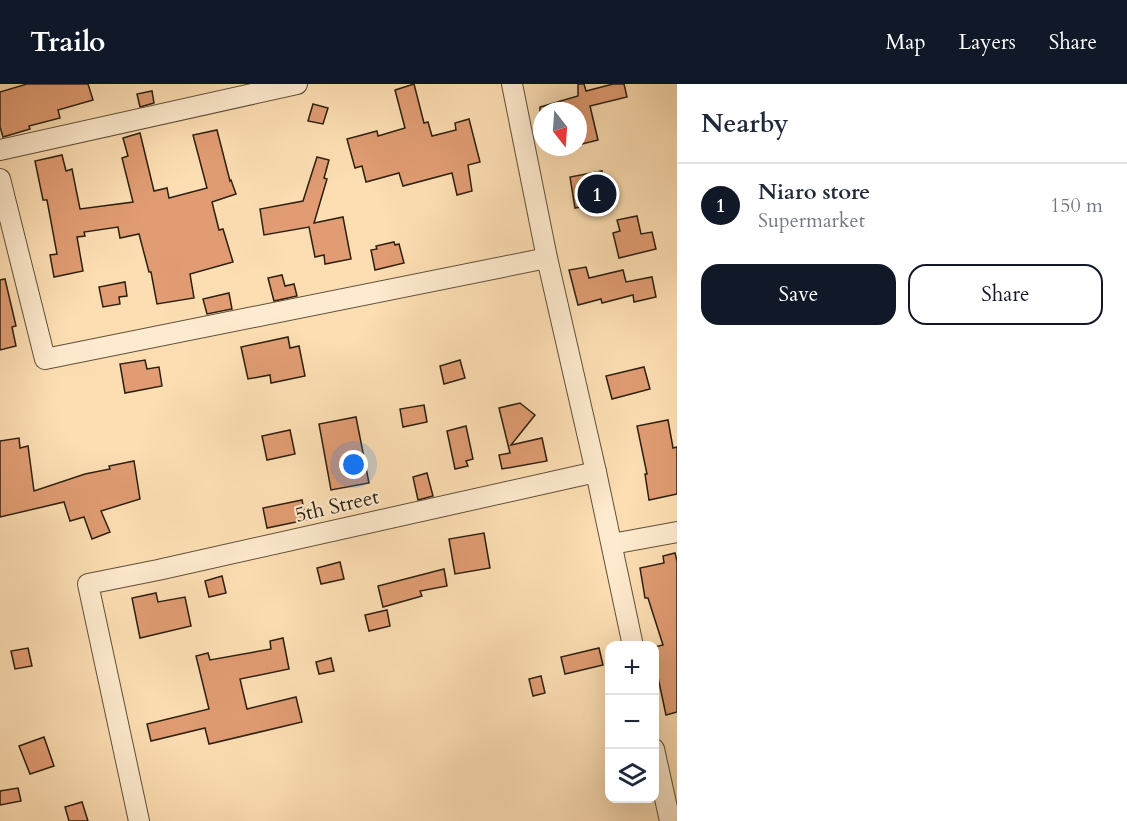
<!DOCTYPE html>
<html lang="en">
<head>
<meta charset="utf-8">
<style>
	body { margin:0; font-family:Cardo,serif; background:#f2f2f3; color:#1f2937 }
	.controls { position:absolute; right:18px; bottom:18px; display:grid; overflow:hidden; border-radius:12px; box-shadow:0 6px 24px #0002 }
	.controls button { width:54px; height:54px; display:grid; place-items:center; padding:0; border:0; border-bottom:2px solid #e0e1e3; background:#fff; color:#1f2937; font:30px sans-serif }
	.compass { position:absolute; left:533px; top:18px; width:54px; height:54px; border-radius:50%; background:#fff; box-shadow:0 6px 24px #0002; rotate:163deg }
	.you { position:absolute; left:354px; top:381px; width:21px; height:21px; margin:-15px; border:4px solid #fff; border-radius:50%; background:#1a73e8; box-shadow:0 0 0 9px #1a73e833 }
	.badge { display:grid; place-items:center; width:39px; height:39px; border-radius:50%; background:#111827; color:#fff; font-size:20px; font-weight:700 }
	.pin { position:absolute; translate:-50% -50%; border:3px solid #fff; box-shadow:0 2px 6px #0006 }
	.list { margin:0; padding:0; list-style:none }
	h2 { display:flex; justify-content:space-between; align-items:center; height:78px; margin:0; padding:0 24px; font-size:26px }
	h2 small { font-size:20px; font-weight:400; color:#747a83 }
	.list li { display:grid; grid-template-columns:39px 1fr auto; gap:18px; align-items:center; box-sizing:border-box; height:84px; padding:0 24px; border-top:2px solid #e0e1e3 }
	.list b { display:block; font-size:22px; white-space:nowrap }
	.list p { margin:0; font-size:20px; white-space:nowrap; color:#747a83 }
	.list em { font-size:20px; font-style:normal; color:#747a83 }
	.actions { display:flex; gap:12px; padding:18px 24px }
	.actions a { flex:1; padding:14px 0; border:2px solid #111827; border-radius:18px; text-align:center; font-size:21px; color:#111827 }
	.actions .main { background:#111827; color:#fff }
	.icon { flex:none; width:33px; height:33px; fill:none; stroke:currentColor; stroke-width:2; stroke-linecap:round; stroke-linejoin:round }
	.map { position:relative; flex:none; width:677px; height:737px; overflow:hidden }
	header { display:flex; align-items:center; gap:36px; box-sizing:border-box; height:84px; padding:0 30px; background:#111827; color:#fff }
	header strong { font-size:28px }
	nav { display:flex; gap:33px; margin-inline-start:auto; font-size:21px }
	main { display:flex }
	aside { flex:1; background:#fff }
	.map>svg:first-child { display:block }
</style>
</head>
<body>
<header>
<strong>Trailo</strong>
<nav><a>Map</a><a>Layers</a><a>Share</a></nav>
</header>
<main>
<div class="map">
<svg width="677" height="737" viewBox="0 0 677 737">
	<rect width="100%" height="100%" fill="#fddeb3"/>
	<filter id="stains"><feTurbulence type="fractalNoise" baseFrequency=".00333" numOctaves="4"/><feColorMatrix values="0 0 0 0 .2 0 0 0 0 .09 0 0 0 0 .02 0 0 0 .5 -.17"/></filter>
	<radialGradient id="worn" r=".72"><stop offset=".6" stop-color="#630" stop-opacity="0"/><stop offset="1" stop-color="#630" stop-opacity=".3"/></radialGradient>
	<g fill="#e19c73" stroke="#2c2010" stroke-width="1.5">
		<polygon points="27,0 88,0 93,16 58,26 60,34 29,42 30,45 3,53 0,43 0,8"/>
		<polygon points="414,0 424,39 428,38 432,52 456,46 455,39 469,35 480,78 468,81 472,107 457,111 452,89 403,102 399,89 366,98 362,82 355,84 347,55 377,47 378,52 405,44 395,6"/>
		<polygon points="578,0 584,0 586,7 613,0 624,0 627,13 590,22 598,56 578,61 578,27 540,27 540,23 578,12"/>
		<polygon points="152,7 154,19 140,23 137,10"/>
		<polygon points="313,20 328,24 323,40 308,37"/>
		<polygon points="217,46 230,97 231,96 236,110 212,118 219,146 223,145 233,178 190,190 194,214 157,220 151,188 149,188 139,150 120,154 118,143 84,148 85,152 77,153 83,187 54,193 50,171 57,170 47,116 43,116 35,77 62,71 66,87 72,85 80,125 133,118 122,74 128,72 123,54 140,49 154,107 167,104 169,114 207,104 193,51"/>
		<polygon points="317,73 329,76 324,94 327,95 314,139 343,133 351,175 325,180 324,171 315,173 309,143 264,151 260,125 303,117"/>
		<polygon points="602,87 607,118 575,124 570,93"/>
		<polygon points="637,132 641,150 652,148 656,165 619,174 613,149 620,147 617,136"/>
		<polygon points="394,158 395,161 399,160 404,179 375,186 371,166 377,165 376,162"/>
		<polygon points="586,183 589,194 623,186 626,198 652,193 656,213 634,218 633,211 602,219 601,215 578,221 569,186"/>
		<polygon points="282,191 285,202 294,200 297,212 274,217 268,194"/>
		<polygon points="5,195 16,242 12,243 16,262 0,266 0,196"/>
		<polygon points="125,198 127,212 119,213 120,220 103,223 99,203"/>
		<polygon points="229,209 232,225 207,230 203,215"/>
		<polygon points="288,253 290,264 299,262 305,292 271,299 270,291 248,295 241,263"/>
		<polygon points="145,276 147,285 159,283 162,302 125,309 120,280"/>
		<polygon points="460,276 465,294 444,300 440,282"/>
		<polygon points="644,283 650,305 612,315 606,292"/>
		<polygon points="520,319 535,331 511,361 542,354 547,377 502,385 499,371 510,369 499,324"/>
		<polygon points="424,321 427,338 403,343 400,325"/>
		<polygon points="356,333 369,399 331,406 319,340"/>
		<polygon points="668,336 673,364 677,363 677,410 649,416 645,390 647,390 637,342"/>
		<polygon points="466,342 473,375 466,377 468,382 455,385 447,347"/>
		<polygon points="290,346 295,370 267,376 262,352"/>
		<polygon points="19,354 20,364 28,362 34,407 85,390 110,385 109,382 134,377 140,415 101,427 110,448 92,455 84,433 70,437 64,418 0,433 0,357"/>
		<polygon points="427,389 433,412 418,416 413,393"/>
		<polygon points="302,416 306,436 267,444 263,424"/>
		<polygon points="484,449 490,484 455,490 449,455"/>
		<polygon points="675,469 677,477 677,628 666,631 654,575 654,563 663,561 648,514 645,514 640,484 664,479 663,472"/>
		<polygon points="340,478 344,495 321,500 317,484"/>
		<polygon points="444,485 447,502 420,507 422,512 383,523 378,502"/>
		<polygon points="222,492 226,509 209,513 205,497"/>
		<polygon points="156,509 158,518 185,513 191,542 140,554 132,514"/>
		<polygon points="387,526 390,542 369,547 365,531"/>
		<polygon points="283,554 289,585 240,595 247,625 296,613 302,638 209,660 205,644 151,657 147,640 209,625 196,572 208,569 210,576 271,565 270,557"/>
		<polygon points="28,564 32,582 15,585 11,567"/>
		<polygon points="599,564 603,581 565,590 561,573"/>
		<polygon points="331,574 334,587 319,590 316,578"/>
		<polygon points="541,592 545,609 533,612 529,595"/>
		<polygon points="44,653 54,682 30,690 19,662"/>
		<polygon points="18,704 21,717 0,721 0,707"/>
		<polygon points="82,718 88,737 69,737 65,723"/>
	</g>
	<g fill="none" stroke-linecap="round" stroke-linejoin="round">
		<g stroke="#605039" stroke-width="22">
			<g id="minor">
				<polyline points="512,0 547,174 596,388 633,562"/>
				<polyline points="0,66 297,0"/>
				<polyline points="0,95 45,275 547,174"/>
				<polyline points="612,460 677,448"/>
				<polyline points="654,665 670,737"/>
				<polyline points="139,737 88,500 158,486 596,388"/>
			</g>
		</g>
		<use href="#minor" stroke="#feeace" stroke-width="20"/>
	</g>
	<g text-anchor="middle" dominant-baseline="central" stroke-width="4.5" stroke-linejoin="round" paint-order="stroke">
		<g font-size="21" fill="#2c2010" stroke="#feeace">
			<text transform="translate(337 422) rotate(-13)">5th Street</text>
		</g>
	</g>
	<rect width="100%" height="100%" filter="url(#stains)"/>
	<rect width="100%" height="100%" fill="url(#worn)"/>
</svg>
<div class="controls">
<button>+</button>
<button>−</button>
<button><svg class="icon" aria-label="layers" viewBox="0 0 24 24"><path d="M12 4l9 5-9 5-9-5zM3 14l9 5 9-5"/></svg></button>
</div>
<svg class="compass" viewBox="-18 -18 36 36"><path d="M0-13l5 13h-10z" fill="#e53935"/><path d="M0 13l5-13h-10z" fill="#747a83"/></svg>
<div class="you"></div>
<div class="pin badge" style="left:597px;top:110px">1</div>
</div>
<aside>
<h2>Nearby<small></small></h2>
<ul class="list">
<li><span class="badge">1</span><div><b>Niaro store</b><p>Supermarket</p></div><em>150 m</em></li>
</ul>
<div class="actions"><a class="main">Save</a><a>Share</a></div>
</aside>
</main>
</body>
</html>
